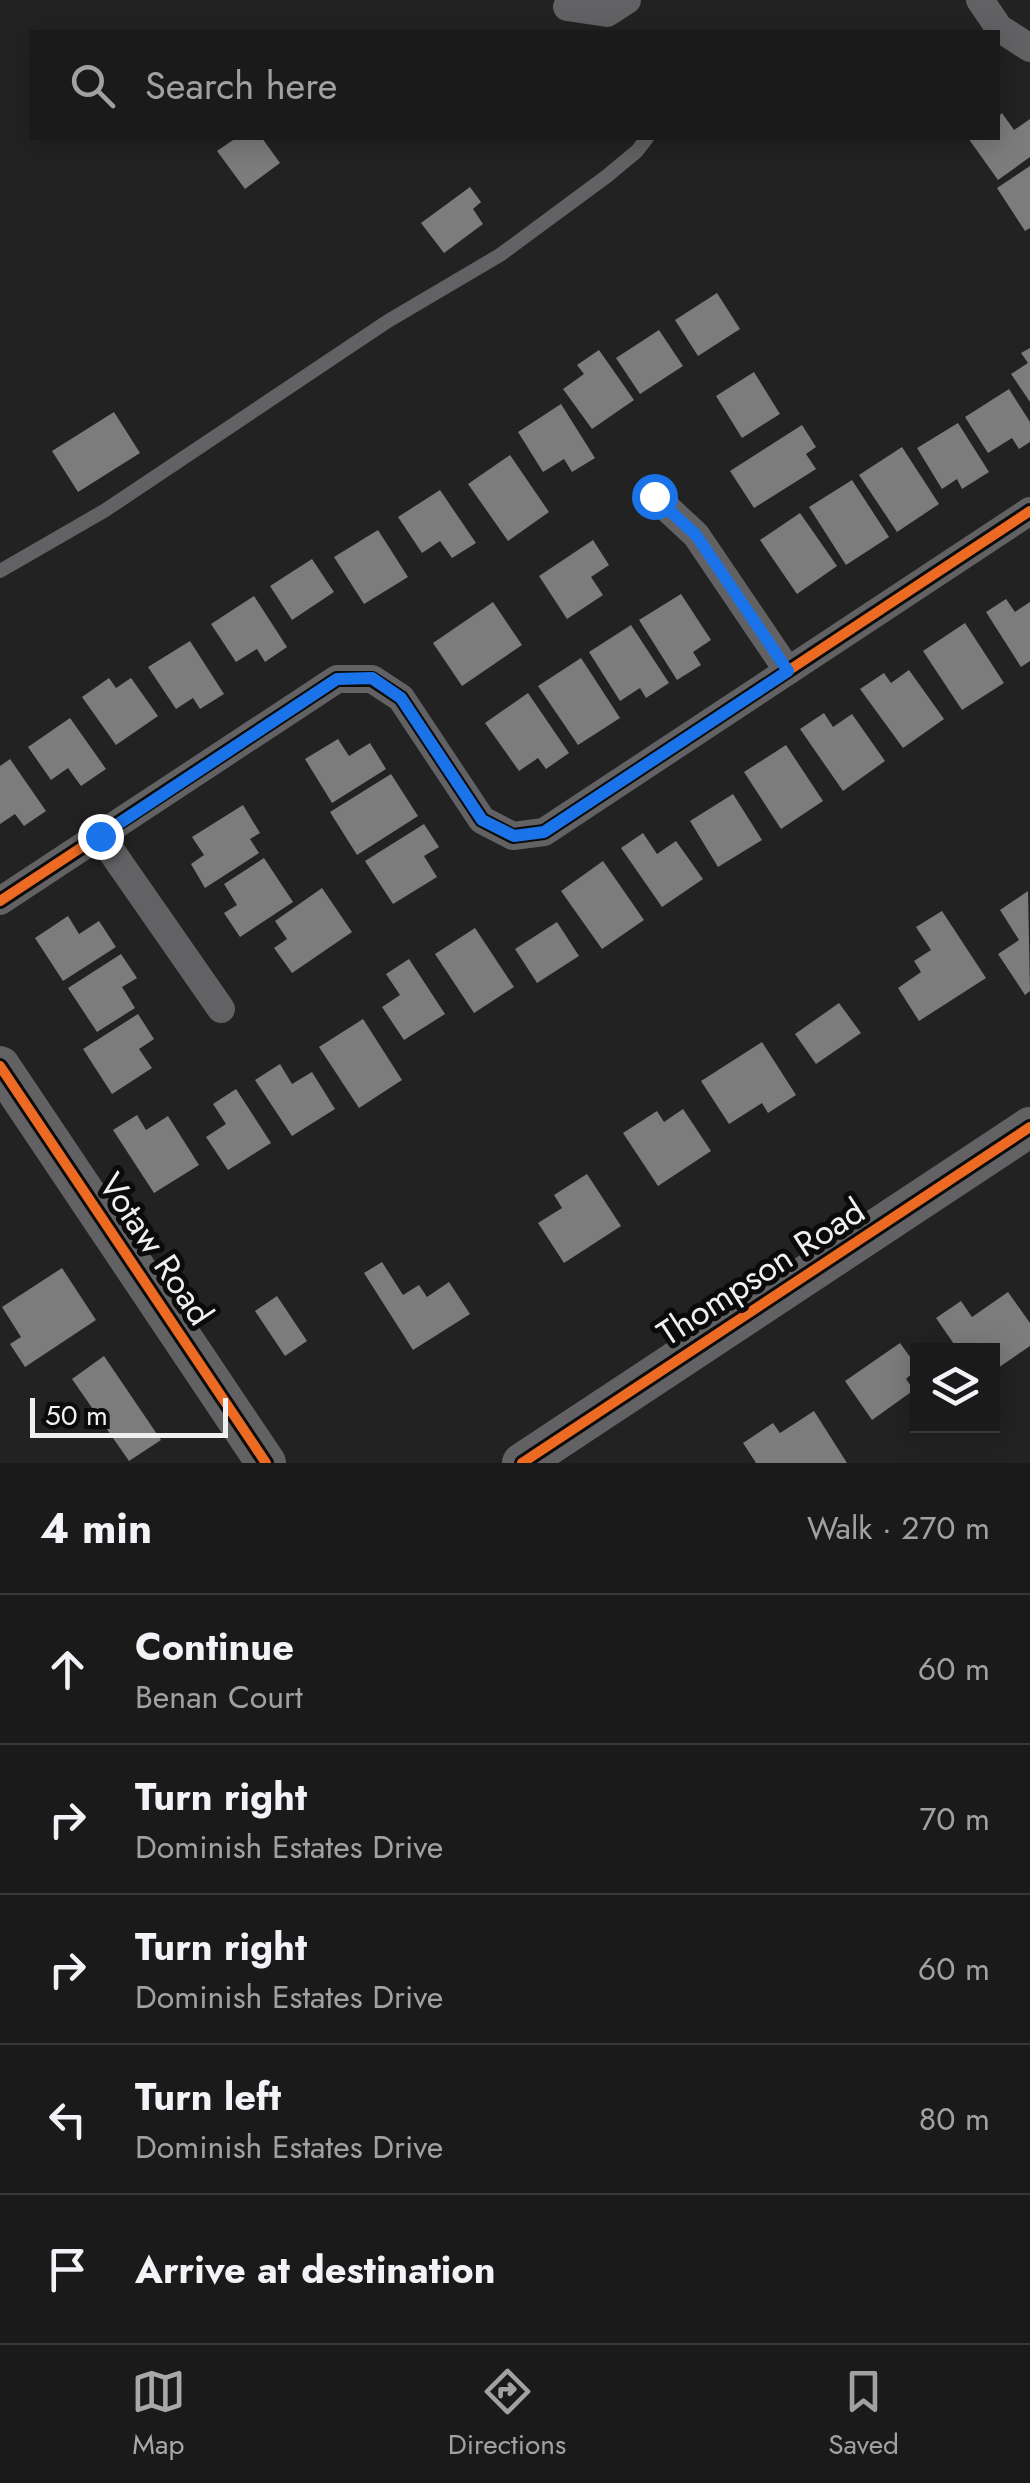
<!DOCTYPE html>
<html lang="en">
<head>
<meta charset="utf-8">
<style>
	body { margin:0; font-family:Jost,sans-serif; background:#272727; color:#f1f3f6 }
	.controls { position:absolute; right:30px; bottom:30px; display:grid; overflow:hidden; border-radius:0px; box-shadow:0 5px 25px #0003 }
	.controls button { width:90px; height:90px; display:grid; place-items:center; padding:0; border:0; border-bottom:2px solid #383839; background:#1a1a1a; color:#f1f3f6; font:50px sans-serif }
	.scale { position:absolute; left:30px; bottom:25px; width:198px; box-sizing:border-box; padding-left:10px; border:5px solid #f0f0f2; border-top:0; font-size:28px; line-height:35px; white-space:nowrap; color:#f0f0f2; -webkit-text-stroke:8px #0b0b0c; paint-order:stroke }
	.stop { position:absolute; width:30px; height:30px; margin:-22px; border:8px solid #1a73e8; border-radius:50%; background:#fff }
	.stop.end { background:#1a73e8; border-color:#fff; box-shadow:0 2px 10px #0008 }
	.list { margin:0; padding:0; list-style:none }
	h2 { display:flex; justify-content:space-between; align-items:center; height:130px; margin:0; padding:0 40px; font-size:42px }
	h2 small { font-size:32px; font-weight:400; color:#9fa1a2 }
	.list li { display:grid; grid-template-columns:65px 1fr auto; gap:30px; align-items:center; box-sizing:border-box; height:150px; padding:0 40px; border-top:2px solid #383839 }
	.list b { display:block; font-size:38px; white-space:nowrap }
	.list p { margin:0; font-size:32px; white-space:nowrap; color:#9fa1a2 }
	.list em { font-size:32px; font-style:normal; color:#9fa1a2 }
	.icon { flex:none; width:55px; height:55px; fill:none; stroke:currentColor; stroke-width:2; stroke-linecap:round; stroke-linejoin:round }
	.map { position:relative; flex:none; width:1030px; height:1463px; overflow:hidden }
	.search { position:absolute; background:#1a1a1a; box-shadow:0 5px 25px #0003; left:30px; right:30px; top:30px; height:110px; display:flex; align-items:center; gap:25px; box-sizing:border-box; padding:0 35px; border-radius:0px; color:#9fa1a2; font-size:38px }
	.sheet { height:880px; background:#1a1a1a }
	nav { display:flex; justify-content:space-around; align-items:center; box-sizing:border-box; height:140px; border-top:2px solid #383839; background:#1a1a1a; font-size:28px; color:#9fa1a2 }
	nav a { display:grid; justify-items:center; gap:5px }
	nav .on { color:#a8a8aa }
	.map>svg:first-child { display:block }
</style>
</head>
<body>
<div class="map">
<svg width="1030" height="1463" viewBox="0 0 1030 1463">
	<rect width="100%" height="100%" fill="#222223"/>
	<g fill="#7c7c7d">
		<polygon points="1002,113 1014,130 1030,119 1030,157 998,180 968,138 998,138 998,117"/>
		<polygon points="236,138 262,138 280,163 245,189 217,151"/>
		<polygon points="1030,166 1030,228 1025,231 997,188"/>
		<polygon points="470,187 481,202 473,209 483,224 444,253 421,223"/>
		<polygon points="717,293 740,329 698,356 675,320"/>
		<polygon points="659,330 683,366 640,394 616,358"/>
		<polygon points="1030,348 1030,402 1011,374 1028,363 1021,353"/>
		<polygon points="599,350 634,400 592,429 563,389 584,374 577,365"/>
		<polygon points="754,372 780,414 742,438 716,396"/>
		<polygon points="1009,389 1030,422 1030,442 1019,449 1012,438 988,453 965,417"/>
		<polygon points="561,404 595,458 572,472 564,459 543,472 518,432"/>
		<polygon points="114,412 140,453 78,492 52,451"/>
		<polygon points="958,423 989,472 962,489 957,479 942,489 917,448"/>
		<polygon points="802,425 816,447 806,454 816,469 754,508 730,471"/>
		<polygon points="902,447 939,504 897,532 859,475"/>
		<polygon points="510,455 549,512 508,541 468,484"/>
		<polygon points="852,480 889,537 846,565 809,507"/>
		<polygon points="440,490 476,543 452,558 440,541 422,553 398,517"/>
		<polygon points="800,513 837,566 797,594 760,540"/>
		<polygon points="378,530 408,577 364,604 334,557"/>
		<polygon points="593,540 609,565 591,577 603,595 567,619 539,576"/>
		<polygon points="312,559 334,592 292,620 270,586"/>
		<polygon points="681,594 711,640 693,652 701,665 677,680 639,620"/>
		<polygon points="254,596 287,647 265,662 257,649 236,662 211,624"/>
		<polygon points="1006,599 1015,612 1030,602 1030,661 1021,667 986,612"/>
		<polygon points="493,602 522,645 462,686 433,643"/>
		<polygon points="965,623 1004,683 962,710 923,651"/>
		<polygon points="631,625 669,683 646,698 640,688 620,701 589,652"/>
		<polygon points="190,641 224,694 200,709 193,698 176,709 148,667"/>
		<polygon points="581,658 620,718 578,745 538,686"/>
		<polygon points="909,670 944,719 903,748 860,689 884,673 891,683"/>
		<polygon points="109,678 116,688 131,678 158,716 116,745 82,697"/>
		<polygon points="528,693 569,753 546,769 538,758 519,771 485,723"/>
		<polygon points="824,713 833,727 852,714 885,761 843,791 800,729"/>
		<polygon points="70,718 106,769 81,786 68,768 51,780 28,747"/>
		<polygon points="338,739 349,756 370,743 386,769 332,803 305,759"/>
		<polygon points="786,745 823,801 781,829 744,772"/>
		<polygon points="10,759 46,811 24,826 15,814 0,824 0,766"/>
		<polygon points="391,774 418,816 357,855 330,812"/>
		<polygon points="733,794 762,840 718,867 690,821"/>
		<polygon points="243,805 260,833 250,839 259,853 205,888 191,864 204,855 192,837"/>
		<polygon points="424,824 439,847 424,856 437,877 393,904 365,861"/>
		<polygon points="643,833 657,854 676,841 703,879 662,907 621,848"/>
		<polygon points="264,858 293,902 240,937 224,913 237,905 224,884"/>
		<polygon points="603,861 644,920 602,949 561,891"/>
		<polygon points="322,888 352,932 292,973 274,948 287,939 275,921"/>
		<polygon points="1028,891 1030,991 1025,995 998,954 1019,940 1000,910"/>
		<polygon points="942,911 986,978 919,1021 898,988 921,972 914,961 931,950 916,927"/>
		<polygon points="68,916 79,934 99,921 116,947 63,981 35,938"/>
		<polygon points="557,922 579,956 537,983 515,949"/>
		<polygon points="475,928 514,987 474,1013 435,954"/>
		<polygon points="121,954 137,978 122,987 135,1008 97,1032 68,988"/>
		<polygon points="409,959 445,1014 404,1040 382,1007 400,995 386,974"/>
		<polygon points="839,1003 861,1033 816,1064 795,1034"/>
		<polygon points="138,1014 154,1039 139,1049 152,1068 112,1094 83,1049"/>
		<polygon points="363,1019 402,1080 359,1108 319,1047"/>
		<polygon points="762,1042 796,1095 768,1113 762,1103 729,1124 701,1081"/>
		<polygon points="280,1064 292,1084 312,1072 335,1109 292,1136 255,1080"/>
		<polygon points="236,1089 271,1143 228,1170 206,1137 226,1124 213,1104"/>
		<polygon points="683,1109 711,1151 658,1186 623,1133 657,1111 664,1122"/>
		<polygon points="137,1115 146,1130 168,1116 199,1165 154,1193 113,1130"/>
		<polygon points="587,1174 621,1226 564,1263 538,1223 562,1208 554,1195"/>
		<polygon points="382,1262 403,1295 419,1285 427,1297 449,1282 470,1314 413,1350 364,1273"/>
		<polygon points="62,1268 96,1320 25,1367 10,1344 21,1337 2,1307"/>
		<polygon points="1008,1292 1030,1323 1030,1346 992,1372 992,1350 958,1350 936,1318 961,1301 972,1317"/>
		<polygon points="277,1296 307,1341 285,1356 255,1311"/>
		<polygon points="900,1343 918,1368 906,1379 914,1390 872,1420 845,1381"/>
		<polygon points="104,1356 161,1440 129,1461 72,1379"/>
		<polygon points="814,1411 847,1463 756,1463 743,1443 773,1423 780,1433"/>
	</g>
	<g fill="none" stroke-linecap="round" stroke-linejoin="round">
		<polyline stroke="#626163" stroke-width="14" points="0,571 104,511 388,321 500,255 607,176 637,151 647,138"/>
		<g stroke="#626163" stroke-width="28">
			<polyline points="980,0 999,28 1030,48"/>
			<polyline points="567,7 607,13 627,0"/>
			<polyline points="654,496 696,535 788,671"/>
			<polyline points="100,835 221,1009"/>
			<polyline points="0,901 337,679 372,679 401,698 482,820 513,836 544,832 1030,511"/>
		</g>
		<g stroke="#626163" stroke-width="40">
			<polyline points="0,1066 266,1463"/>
			<polyline points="522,1463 1030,1127"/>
		</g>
		<g stroke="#0b0b0c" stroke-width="16">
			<g id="cycleway">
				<polyline points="0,901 337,679 372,679 401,698 482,820 513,836 544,832 1030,511"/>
				<polyline points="0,1066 266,1463"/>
				<polyline points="522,1463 1030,1127"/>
			</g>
		</g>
		<use href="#cycleway" stroke="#ed6a23" stroke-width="10"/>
	</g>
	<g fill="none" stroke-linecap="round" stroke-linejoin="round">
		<polyline stroke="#1a73e8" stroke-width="12" points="100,836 337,679 372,678 401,698 482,820 514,836 544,832 788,671 696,535 654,496"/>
	</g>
	<g text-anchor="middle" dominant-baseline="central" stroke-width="10" stroke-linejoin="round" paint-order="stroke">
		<g font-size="35" fill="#f0f0f2" stroke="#0b0b0c">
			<text transform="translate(156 1249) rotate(56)">Votaw Road</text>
			<text transform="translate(761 1272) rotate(-33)">Thompson Road</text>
		</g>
	</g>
</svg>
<div class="controls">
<button><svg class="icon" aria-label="layers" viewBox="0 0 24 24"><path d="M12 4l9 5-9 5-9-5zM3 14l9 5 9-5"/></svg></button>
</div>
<div class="scale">50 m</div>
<div class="stop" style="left:654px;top:496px"></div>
<div class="stop end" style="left:100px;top:836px"></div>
<div class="search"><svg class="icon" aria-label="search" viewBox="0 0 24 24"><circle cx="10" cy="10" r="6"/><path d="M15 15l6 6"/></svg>Search here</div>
</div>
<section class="sheet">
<h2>4 min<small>Walk · 270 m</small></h2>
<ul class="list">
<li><svg class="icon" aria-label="ahead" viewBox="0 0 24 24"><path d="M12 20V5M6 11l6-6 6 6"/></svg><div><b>Continue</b><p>Benan Court</p></div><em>60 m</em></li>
<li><svg class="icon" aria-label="right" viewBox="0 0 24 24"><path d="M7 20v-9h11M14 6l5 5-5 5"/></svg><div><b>Turn right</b><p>Dominish Estates Drive</p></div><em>70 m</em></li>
<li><svg class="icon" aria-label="right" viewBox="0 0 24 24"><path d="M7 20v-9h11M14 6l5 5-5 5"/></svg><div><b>Turn right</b><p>Dominish Estates Drive</p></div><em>60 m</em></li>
<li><svg class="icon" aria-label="left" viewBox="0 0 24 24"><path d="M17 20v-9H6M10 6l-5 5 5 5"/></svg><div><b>Turn left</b><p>Dominish Estates Drive</p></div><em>80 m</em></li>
<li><svg class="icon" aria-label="arrive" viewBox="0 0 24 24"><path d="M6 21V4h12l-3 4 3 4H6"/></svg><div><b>Arrive at destination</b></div></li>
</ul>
</section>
<nav>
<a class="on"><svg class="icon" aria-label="map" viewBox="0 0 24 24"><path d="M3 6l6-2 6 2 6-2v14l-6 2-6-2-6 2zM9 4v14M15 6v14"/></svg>Map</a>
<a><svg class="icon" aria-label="directions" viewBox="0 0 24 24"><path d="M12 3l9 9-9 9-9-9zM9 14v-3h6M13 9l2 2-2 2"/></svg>Directions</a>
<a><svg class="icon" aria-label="saved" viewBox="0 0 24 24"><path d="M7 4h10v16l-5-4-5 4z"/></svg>Saved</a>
</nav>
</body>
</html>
